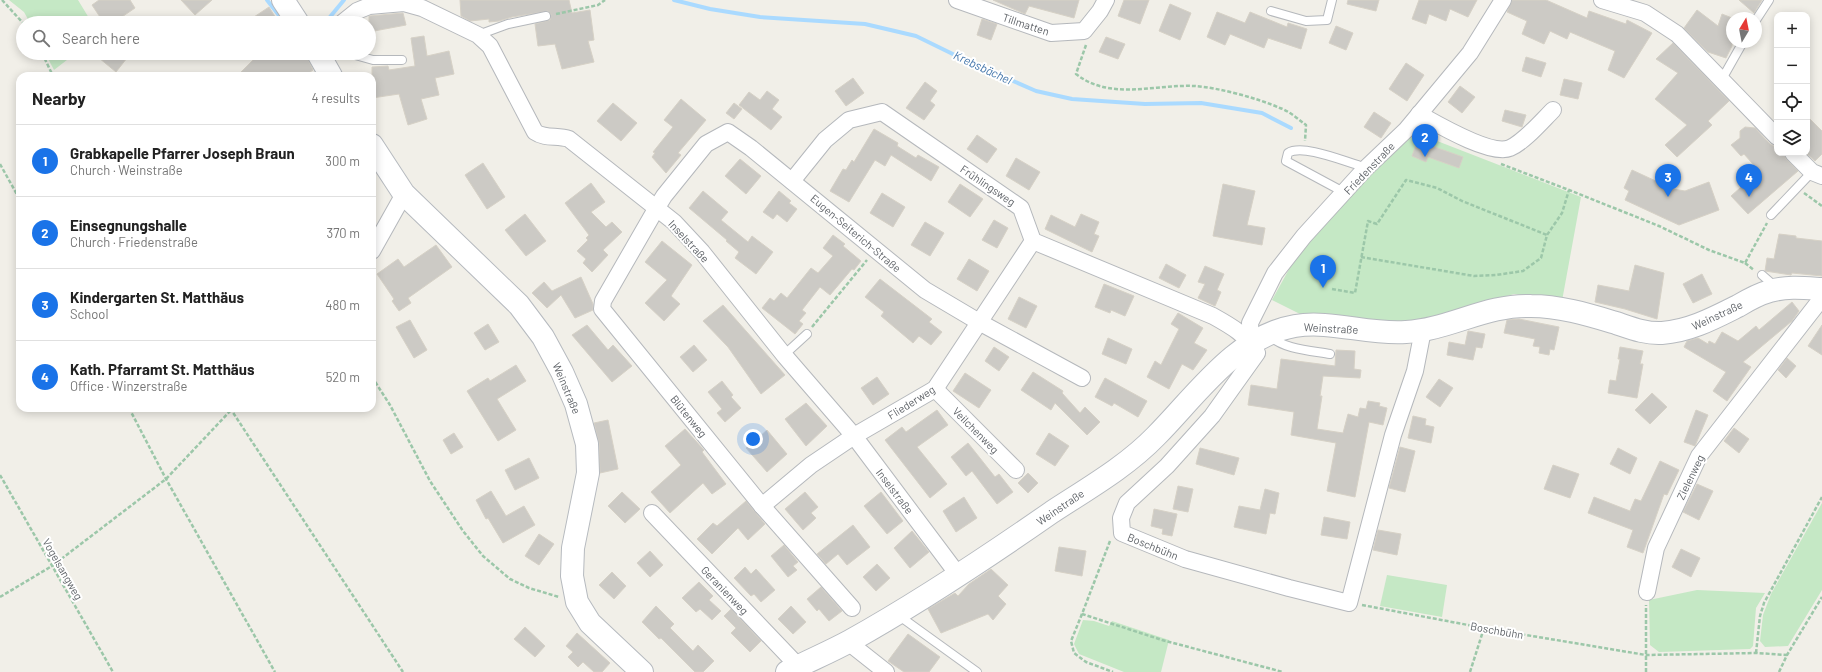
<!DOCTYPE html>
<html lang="en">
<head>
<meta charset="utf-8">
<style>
	body { margin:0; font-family:Barlow,sans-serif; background:#f6f6f6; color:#222 }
	.controls { position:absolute; right:12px; top:12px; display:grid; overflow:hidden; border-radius:8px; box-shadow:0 2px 10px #0003 }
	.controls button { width:36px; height:36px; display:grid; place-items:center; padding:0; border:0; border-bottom:1px solid #e0e0e0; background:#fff; color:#222; font:20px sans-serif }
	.compass { position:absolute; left:1726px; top:12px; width:36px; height:36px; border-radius:50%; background:#fff; box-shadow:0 2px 10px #0003; rotate:10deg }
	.you { position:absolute; left:753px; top:439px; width:14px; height:14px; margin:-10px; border:3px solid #fff; border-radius:50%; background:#1a73e8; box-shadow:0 0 0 6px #1a73e833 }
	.badge { display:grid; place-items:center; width:26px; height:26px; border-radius:50%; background:#1a73e8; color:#fff; font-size:13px; font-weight:700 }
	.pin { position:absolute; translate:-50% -33px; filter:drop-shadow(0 1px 2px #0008) }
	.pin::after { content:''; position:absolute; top:21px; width:14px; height:12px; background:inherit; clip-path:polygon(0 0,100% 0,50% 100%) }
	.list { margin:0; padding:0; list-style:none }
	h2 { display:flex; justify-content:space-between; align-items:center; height:52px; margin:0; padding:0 16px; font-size:17px }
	h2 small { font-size:13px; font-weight:400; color:#767676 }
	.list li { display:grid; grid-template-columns:26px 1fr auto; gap:12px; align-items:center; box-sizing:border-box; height:72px; padding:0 16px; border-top:1px solid #e0e0e0 }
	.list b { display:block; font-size:15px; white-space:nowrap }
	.list p { margin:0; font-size:13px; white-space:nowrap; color:#767676 }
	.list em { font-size:13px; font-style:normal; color:#767676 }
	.icon { flex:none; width:22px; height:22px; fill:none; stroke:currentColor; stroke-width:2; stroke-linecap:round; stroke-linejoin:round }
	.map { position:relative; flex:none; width:1822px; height:672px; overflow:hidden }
	.search { position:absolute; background:#fff; box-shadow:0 2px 10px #0003; left:16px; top:16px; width:360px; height:44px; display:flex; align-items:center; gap:10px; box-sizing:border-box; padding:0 14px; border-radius:22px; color:#767676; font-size:15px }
	.panel { position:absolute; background:#fff; box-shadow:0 2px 10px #0003; left:16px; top:72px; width:360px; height:340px; border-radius:12px }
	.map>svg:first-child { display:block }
</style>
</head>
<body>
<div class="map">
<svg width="1822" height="672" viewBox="0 0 1822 672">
	<rect width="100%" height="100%" fill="#f1efe8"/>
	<g fill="#c5e8c5">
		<polygon points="9,0 78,0 92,23 30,23 24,12"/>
		<polygon points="45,53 76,53 54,70"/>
		<polygon points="1414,132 1581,197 1562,301 1514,294 1416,322 1392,323 1300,314 1272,300 1303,244"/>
		<polygon points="1822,503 1822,590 1788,646 1765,647 1760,641 1763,615 1771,594"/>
		<polygon points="1387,575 1447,585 1442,617 1380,606"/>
		<polygon points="1697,590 1765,593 1756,608 1753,646 1750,649 1659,652 1650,645 1649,600"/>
		<polygon points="1083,620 1094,621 1109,626 1112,621 1169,640 1161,672 1124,672 1079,654 1074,644"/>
	</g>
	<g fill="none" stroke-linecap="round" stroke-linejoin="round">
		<g stroke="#aadaff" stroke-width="4">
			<polyline points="267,0 285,23"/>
			<polyline points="674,0 710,9 760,17 865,24 916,36 967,61 1036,91 1072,99 1145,104 1201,103 1262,113 1291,128"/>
			<polyline points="325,23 344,0"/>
		</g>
	</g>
	<g fill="#cccac5" stroke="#d6d1c6">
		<polygon points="99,0 130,0 135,8 113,23 104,23 92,5"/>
		<polygon points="181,0 212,0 195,15"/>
		<polygon points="460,0 569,0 572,13 590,10 594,40 588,41 594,62 562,69 555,44 538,46 535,24 550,20 551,14 548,11 512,17 499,21 489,22 489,19 470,21 461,16"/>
		<polygon points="993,0 1079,0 1074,18 1029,6 1025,14"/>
		<polygon points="1124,0 1149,0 1140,24 1118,16"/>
		<polygon points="1348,0 1379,0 1376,11 1347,4"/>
		<polygon points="1419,0 1477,0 1468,17 1450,9 1446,21 1429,14 1426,24 1412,19"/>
		<polygon points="1512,0 1546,0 1587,18 1589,11 1626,24 1627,20 1652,33 1624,78 1608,70 1615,51 1570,32 1567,39 1550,31 1544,44 1522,34 1527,21 1507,12"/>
		<polygon points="1739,0 1762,0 1754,13"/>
		<polygon points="1170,4 1191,13 1180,40 1159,31"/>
		<polygon points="269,7 279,23 245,23"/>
		<polygon points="1697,10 1718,26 1722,14 1732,18 1732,46 1726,58 1708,52 1684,28"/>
		<polygon points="1217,12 1245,23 1250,12 1287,27 1288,23 1307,29 1301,49 1268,38 1264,48 1230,34 1225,45 1207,37"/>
		<polygon points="403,13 406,25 369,32 369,16"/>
		<polygon points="982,19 997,24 991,40 977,35"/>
		<polygon points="1336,26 1353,33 1346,50 1329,43"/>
		<polygon points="424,36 427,56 449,51 454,74 435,78 439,95 421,99 427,119 408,125 399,94 372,98 372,67 388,66 389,70 415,66 411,38"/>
		<polygon points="1106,37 1125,44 1118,59 1099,52"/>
		<polygon points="1673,43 1729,101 1708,121 1712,125 1677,157 1665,145 1687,125 1655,99 1678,73 1656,59"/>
		<polygon points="93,53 120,53 127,58 116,72"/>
		<polygon points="260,53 305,53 313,70 304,76 237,76"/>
		<polygon points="1526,57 1546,63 1541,77 1522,71"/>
		<polygon points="1406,63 1424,75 1407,101 1389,89"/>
		<polygon points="853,78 864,93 846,106 835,91"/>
		<polygon points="1564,79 1582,83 1578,99 1560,95"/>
		<polygon points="925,82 937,91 930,101 935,105 924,120 906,108"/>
		<polygon points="1460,86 1475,97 1462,113 1448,102"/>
		<polygon points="767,91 779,100 772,109 782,117 771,130 739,105 749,92 760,100"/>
		<polygon points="681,99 706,120 678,153 681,155 666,173 652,157 655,153 653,152 673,127 664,120"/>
		<polygon points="613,103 637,123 621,141 597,121"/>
		<polygon points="734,103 742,109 734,119 726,113"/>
		<polygon points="1505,110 1526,115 1522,127 1502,121"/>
		<polygon points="1374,112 1391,123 1381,138 1364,127"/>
		<polygon points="1807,116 1822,131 1822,154 1815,161 1806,153"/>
		<polygon points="1745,127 1755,128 1770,144 1777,148 1777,153 1784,153 1786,159 1798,171 1748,214 1731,196 1759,171 1744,154 1741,156 1731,145 1740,138 1740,131"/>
		<polygon points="874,129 898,143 897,146 916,158 918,155 939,167 931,181 891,155 885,166 875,160 849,202 830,191 843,169 846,170 852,160 854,162"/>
		<polygon points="977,135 997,149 987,163 967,149"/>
		<polygon points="1419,137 1433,143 1432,146 1463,157 1459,168 1428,157 1426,162 1412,156"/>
		<polygon points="1016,158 1040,172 1029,190 1006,176"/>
		<polygon points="740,159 761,176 746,194 725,176"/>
		<polygon points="483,163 505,197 487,209 465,175"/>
		<polygon points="1632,170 1673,189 1685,191 1709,182 1719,210 1679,225 1668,220 1625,200 1629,191 1624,188"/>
		<polygon points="591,183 605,202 591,212 606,227 612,222 622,232 603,250 608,255 592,272 583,263 586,259 577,251 588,240 586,238 589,235 565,203"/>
		<polygon points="960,184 983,199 970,217 948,202"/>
		<polygon points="1223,184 1255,191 1247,225 1265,228 1262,245 1213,236"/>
		<polygon points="703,191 728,212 721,220 748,242 752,236 773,252 756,274 735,258 739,252 726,241 727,240 689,208"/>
		<polygon points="779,191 791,201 789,203 797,209 787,222 777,214 773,219 763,212"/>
		<polygon points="882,193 905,207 893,227 870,213"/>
		<polygon points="525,214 546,241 526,256 505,230"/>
		<polygon points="1081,214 1099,222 1094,234 1099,236 1092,252 1045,229 1051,215 1075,227"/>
		<polygon points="994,220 1008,228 997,248 982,240"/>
		<polygon points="925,222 944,233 930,256 911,245"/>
		<polygon points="1779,234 1796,236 1796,238 1822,241 1822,276 1792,273 1791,275 1765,271 1767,258 1774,259"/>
		<polygon points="833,235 845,244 843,246 861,261 854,270 852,269 830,295 820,287 802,310 806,313 799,321 803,324 795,334 762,308 770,298 774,301 781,293 787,298 811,268 818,273 833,256 823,248"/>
		<polygon points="662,241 692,265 671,296 680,304 664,321 645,303 667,280 645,262"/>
		<polygon points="436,245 452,267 408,298 411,303 399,311 392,301 394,299 377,274 398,259 404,267"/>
		<polygon points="969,259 989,271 977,291 957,279"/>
		<polygon points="1166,264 1186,275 1179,288 1159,278"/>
		<polygon points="1635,265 1664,273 1657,319 1625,309 1595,302 1598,285 1629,291"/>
		<polygon points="1205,266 1224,274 1217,290 1221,292 1215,306 1198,298 1205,284 1198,282"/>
		<polygon points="1702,274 1712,294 1693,303 1683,284"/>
		<polygon points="581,277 593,304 593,310 575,318 561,295 547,308 532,293 544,282 552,291"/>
		<polygon points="880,279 932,319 929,322 942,332 931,345 919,336 913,343 881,316 884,312 865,297"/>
		<polygon points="1104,284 1134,296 1125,316 1111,310 1110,313 1095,307"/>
		<polygon points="1019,297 1037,306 1026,328 1008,319"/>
		<polygon points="1792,302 1799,311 1792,321 1743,362 1751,367 1727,401 1713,391 1726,372 1684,347 1687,341 1698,338 1708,344 1709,341 1715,344 1722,332 1738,341 1756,326 1759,330"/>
		<polygon points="723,305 785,375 761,394 728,347 703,321"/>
		<polygon points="1178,313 1203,328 1194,343 1207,350 1193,370 1182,364 1169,389 1147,377 1155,361 1161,365 1179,329 1171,324"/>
		<polygon points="1519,319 1559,327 1554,350 1550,349 1549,355 1539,353 1540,347 1533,346 1535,339 1504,333 1507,320"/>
		<polygon points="410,320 427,350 414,358 396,327"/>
		<polygon points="488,324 499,342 485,350 474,333"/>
		<polygon points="587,325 608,350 613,345 632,366 612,382 572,335"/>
		<polygon points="1822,325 1822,355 1808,346"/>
		<polygon points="1468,331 1485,334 1482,348 1476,347 1473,360 1447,355 1449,342 1465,345"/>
		<polygon points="1108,338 1132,349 1126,364 1102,354"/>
		<polygon points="694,345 707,360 693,372 680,357"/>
		<polygon points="994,347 1009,357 999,371 985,361"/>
		<polygon points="1620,347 1643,351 1640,364 1643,364 1637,398 1608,393 1610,380 1616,381 1620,359 1618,359"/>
		<polygon points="1336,350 1355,351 1354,369 1361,370 1360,378 1323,376 1320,396 1322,396 1317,429 1343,433 1348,414 1358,417 1360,408 1366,409 1368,401 1380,403 1379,406 1387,408 1383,425 1369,422 1355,497 1327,491 1336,443 1291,435 1294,412 1248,405 1251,385 1277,389 1281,359 1335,366"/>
		<polygon points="1787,358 1796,366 1786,378 1778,370"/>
		<polygon points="516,365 526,381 497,399 516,430 498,441 467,391 488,378 490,381"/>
		<polygon points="1033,372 1063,391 1062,393 1080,413 1085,407 1100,422 1087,435 1055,403 1051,410 1021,390"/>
		<polygon points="965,373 991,390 979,408 953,391"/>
		<polygon points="877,377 889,394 873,405 861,388"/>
		<polygon points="1105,378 1147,401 1138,417 1114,403 1112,406 1095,397"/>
		<polygon points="1439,379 1453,388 1440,407 1426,397"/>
		<polygon points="722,381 733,395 731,397 741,408 725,422 717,413 722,409 708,392"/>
		<polygon points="1652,393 1667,407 1650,424 1635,410"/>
		<polygon points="806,403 827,426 806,446 785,419"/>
		<polygon points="937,410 948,425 917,447 947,484 930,498 885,440 902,427 906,432"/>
		<polygon points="1696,410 1708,415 1695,446 1684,442"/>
		<polygon points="1413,416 1426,419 1425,425 1434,427 1431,443 1408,438"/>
		<polygon points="608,420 618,469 600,473 599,443 594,423"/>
		<polygon points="1734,428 1749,439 1739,453 1724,441"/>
		<polygon points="685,429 704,450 702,452 726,484 712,494 703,483 670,513 651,492 681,465 665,446"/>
		<polygon points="767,430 787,454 767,472 746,448 749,446 744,441 754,433 758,438"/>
		<polygon points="454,433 463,447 451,454 443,440"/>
		<polygon points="1049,433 1069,446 1055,466 1036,454"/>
		<polygon points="968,443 995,477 999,474 1013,492 997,504 972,471 966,476 951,457"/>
		<polygon points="1400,447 1415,451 1405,492 1389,488"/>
		<polygon points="1200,448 1239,458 1234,475 1196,464"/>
		<polygon points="1618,448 1637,458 1630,474 1610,464"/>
		<polygon points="529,458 539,478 515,490 505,470"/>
		<polygon points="1660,461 1679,470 1667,495 1664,494 1643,553 1627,547 1633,530 1588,513 1594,497 1630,511 1635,499 1641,501"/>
		<polygon points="1553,465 1579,474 1570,498 1544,489"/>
		<polygon points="1028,473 1038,483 1028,493 1018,483"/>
		<polygon points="1697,484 1713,491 1699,520 1683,512"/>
		<polygon points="1178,486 1193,489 1188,512 1173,509"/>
		<polygon points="1265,489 1279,493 1275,514 1270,513 1266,534 1234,527 1239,506 1260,510"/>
		<polygon points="491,491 506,516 524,506 535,525 503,543 488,518 486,519 476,500"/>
		<polygon points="622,492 640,509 625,523 608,506"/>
		<polygon points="805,492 818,507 811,513 816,518 803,530 785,509"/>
		<polygon points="881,492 903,521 887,534 864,506"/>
		<polygon points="964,497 977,518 956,532 943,511"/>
		<polygon points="746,501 765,524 748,540 738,528 712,554 697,539 713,523 717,526"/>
		<polygon points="1154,509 1177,514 1172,536 1162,534 1163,529 1151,526"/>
		<polygon points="1324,517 1350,522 1347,539 1321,535"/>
		<polygon points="853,525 870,547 847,565 838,554 826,564 817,554"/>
		<polygon points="1378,530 1401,534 1397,555 1373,550"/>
		<polygon points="912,531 929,552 910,568 894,548"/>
		<polygon points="539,534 554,544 539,565 525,556"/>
		<polygon points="784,545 798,562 793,566 797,570 788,577 771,556"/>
		<polygon points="1059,547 1086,551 1082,576 1055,571"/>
		<polygon points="1681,549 1700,558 1691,577 1672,567"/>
		<polygon points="650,551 663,565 650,577 637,563"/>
		<polygon points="877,564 890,578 876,591 863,577"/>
		<polygon points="745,567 751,574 756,569 775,590 761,602 754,594 751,596 734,578"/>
		<polygon points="991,569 1008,585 998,596 1006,604 993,620 988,614 941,633 928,609 955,593 958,596 969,584"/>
		<polygon points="612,572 626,586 614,599 599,585"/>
		<polygon points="699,582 713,596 709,600 721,611 712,620 700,609 696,612 682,598"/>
		<polygon points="821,587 842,611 829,621 819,609 817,611 807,599"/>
		<polygon points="656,606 674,624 670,628 693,651 698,645 714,661 703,672 695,672 661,638 659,639 642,622"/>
		<polygon points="791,606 806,622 793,634 778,619"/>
		<polygon points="731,609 761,641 750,652 731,633 736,628 724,616"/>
		<polygon points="525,627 545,646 535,657 514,639"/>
		<polygon points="577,633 610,663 602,672 594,672 583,662 578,667 568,657 573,652 566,646"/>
		<polygon points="908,634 940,657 929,672 904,672 888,661"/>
	</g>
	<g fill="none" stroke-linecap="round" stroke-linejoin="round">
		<g stroke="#b5b8bc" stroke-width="10">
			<g id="service">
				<polyline points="1271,11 1306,21 1327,20 1332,0"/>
				<polyline points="1756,20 1769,0"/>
				<polyline points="478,35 508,24 546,16"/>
				<polyline points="348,53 373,60 402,60"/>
				<polyline points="1722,79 1743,42"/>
				<path d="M1344,194l-6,-5 -52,-28 2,-8c14,-9 53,7 70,12l7,4"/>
				<polyline points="1771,215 1812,172"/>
				<polyline points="1762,275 1770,282 1772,288"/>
				<path d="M1271,336c10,13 43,15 59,18"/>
				<polyline points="784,355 807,334"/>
				<polyline points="898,615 977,672"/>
			</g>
		</g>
		<g stroke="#b5b8bc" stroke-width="18">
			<g id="minor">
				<polyline points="957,0 1051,33 1084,31 1100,11 1106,0"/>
				<polyline points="1602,0 1645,13 1677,34 1777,137"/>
				<path d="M342,23l15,-12 12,-5 35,-3 18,5 56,27 12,11 45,86c10,7 23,3 34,7l105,83 28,30 82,103 70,81 105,140"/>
				<path d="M1419,114c18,10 72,42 91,34 14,-6 32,-27 43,-38"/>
				<polyline points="1793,153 1812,172 1822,176"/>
				<path d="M792,181l33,-41 24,-20 33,-8 139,96 12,33 180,75c18,10 34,19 44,37l-45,63 -45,50 -40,37 -6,15 1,15 63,26 104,29 60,15 44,-168 22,-64 8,-41"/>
				<polyline points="372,251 404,194"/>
				<polyline points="1251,343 1250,323 1275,273 1304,236 1365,169 1406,130 1470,53 1503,0"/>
				<polyline points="935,389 1016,470"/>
				<polyline points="762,506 811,465 854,436 935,389 1033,241"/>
				<polyline points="652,513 798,666"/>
				<polyline points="1647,592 1656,548 1699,456 1818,303 1822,291"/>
				<polyline points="852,608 762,506 602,309 603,301 656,209 664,196 706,144 728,132 751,148 925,290 979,322 1082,378"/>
				<polyline points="848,642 886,672"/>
			</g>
		</g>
		<g stroke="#b6babf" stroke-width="24">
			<g id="secondary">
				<polyline points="283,0 298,23"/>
				<polyline points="318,53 331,76"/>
				<polyline points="372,145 404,194 519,305 543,337 562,372 576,404 587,444 588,473 573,548 572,576 577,602 590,623 642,672"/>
				<path d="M787,672c21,-11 43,-20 63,-31 70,-39 136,-83 202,-129 35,-23 74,-45 104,-76 39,-39 80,-100 139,-110 36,-6 74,9 111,6 42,-2 81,-28 125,-26 29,0 58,9 85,17 15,5 30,11 46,10 28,-2 52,-15 76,-27 10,-6 21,-12 32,-15 17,-5 35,-3 52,-2"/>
			</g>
		</g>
		<g stroke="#9cc7a9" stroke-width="2.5" stroke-dasharray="4 2" stroke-linecap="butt">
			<polyline points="2,0 23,23"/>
			<polyline points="556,14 598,5 605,0"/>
			<path d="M1086,45l-10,29c34,27 79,10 119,12 25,2 62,12 85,22 9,3 18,11 26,17l-1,16"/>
			<polyline points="42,53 53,76"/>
			<polyline points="0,164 20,200"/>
			<polyline points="1501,164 1569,190 1659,226 1709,250 1745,263 1767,223"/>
			<polyline points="1804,193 1822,206"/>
			<polyline points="1361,257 1474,276 1496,275 1523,271 1541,258 1547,235 1562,213 1569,190"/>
			<polyline points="1745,263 1754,270"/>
			<polyline points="1332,289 1355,293 1368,221 1377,224 1406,180 1437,188 1462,201 1547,235"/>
			<polyline points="812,327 867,260"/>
			<polyline points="372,377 390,405 430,481 463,531 483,556 510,579 529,588 559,597"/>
			<polyline points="129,408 166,479 275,672"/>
			<polyline points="230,408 403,672"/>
			<polyline points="0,475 113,672"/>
			<polyline points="1110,541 1082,614 1162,640 1283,672"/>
			<polyline points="0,597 52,566 166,479 233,408"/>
			<polyline points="1362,605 1484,628 1646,655 1756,653 1787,655"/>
			<polyline points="1082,614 1071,641 1074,653 1086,662 1113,672"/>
			<polyline points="1756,653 1760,616 1764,603 1822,497"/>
			<polyline points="1470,672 1484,628"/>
			<polyline points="1646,672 1646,605"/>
			<polyline points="1779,672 1787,655 1822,597"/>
		</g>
		<use href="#service" stroke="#fff" stroke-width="8"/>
		<use href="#minor" stroke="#fff" stroke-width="16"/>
		<use href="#secondary" stroke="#fff" stroke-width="22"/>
	</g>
	<g text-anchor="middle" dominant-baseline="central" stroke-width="4" stroke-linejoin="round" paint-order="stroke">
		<g font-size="11" fill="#5f6368" stroke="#fff">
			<text transform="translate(1026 24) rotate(18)">Tillmatten</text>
			<text transform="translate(1369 168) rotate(-46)">Friedenstraße</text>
			<text transform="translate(988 185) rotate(34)">Frühlingsweg</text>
			<text transform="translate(856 233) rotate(40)">Eugen-Seiterich-Straße</text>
			<text transform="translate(689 241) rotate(47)">Inselstraße</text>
			<text transform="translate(1717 315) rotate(-25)">Weinstraße</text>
			<text transform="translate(1331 328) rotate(3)">Weinstraße</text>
			<text transform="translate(567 388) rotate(67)">Weinstraße</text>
			<text transform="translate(911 402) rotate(-32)">Fliederweg</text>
			<text transform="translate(689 416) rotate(51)">Blütenweg</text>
			<text transform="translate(976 430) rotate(45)">Veilchenweg</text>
			<text transform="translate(1690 477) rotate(-64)">Zielenweg</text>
			<text transform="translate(895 491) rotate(53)">Inselstraße</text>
			<text transform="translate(1060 507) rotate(-34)">Weinstraße</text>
			<text transform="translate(1153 546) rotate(22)">Boschbühn</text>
			<text transform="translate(63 569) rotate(60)">Vogelsangweg</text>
			<text transform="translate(725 590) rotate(46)">Geranienweg</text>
			<text transform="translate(1497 630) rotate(10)">Boschbühn</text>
		</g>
		<g font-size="12" font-style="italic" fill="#4174aa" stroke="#fff">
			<text transform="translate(983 67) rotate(25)">Krebsbächel</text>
		</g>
	</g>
</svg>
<div class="controls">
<button>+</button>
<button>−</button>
<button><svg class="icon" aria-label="locate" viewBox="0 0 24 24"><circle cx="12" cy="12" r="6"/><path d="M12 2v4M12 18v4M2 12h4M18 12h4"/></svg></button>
<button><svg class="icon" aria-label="layers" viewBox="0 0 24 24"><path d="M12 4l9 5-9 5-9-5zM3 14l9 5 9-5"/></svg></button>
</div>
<svg class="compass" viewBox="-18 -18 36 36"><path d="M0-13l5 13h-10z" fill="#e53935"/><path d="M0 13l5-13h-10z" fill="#767676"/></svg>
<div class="you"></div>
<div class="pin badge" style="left:1323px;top:288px">1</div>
<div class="pin badge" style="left:1425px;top:157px">2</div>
<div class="pin badge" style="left:1668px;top:197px">3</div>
<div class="pin badge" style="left:1749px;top:197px">4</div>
<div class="search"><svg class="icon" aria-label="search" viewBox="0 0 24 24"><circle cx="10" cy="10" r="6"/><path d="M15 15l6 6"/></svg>Search here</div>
<section class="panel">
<h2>Nearby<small>4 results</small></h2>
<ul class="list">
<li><span class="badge">1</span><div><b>Grabkapelle Pfarrer Joseph Braun</b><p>Church · Weinstraße</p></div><em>300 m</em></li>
<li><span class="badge">2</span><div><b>Einsegnungshalle</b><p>Church · Friedenstraße</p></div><em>370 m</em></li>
<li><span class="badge">3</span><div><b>Kindergarten St. Matthäus</b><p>School</p></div><em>480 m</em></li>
<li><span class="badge">4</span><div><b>Kath. Pfarramt St. Matthäus</b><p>Office · Winzerstraße</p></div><em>520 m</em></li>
</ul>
</section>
</div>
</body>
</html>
